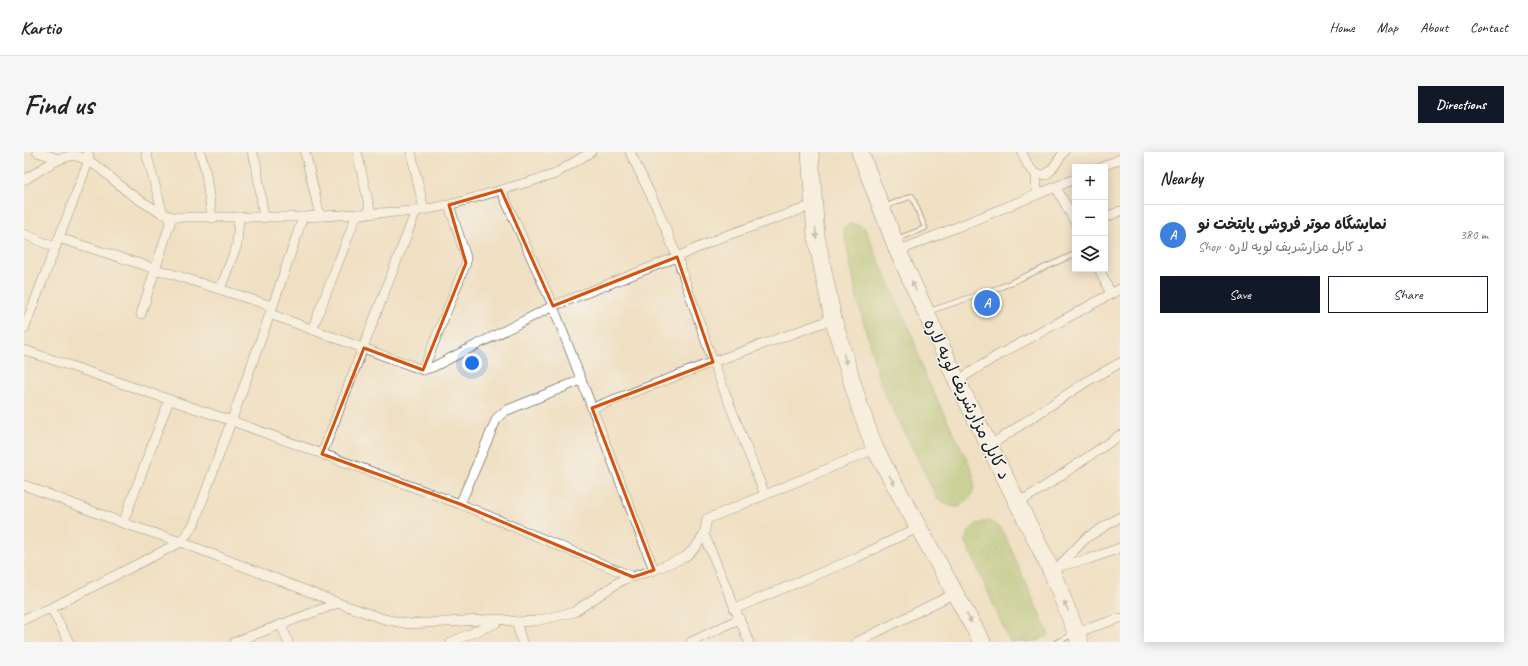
<!DOCTYPE html>
<html lang="en">
<head>
<meta charset="utf-8">
<style>
	body { margin:0; font-family:Caveat,"Playpen Sans Arabic",sans-serif; background:#f6f6f6; color:#222 }
	.controls { position:absolute; right:12px; top:12px; display:grid; overflow:hidden; border-radius:0px; box-shadow:0 2px 10px #0003 }
	.controls button { width:36px; height:36px; display:grid; place-items:center; padding:0; border:0; border-bottom:1px solid #e0e0e0; background:#fff; color:#222; font:20px sans-serif }
	.you { position:absolute; left:448px; top:211px; width:14px; height:14px; margin:-10px; border:3px solid #fff; border-radius:50%; background:#1a73e8; box-shadow:0 0 0 6px #1a73e833 }
	.badge { display:grid; place-items:center; width:26px; height:26px; border-radius:50%; background:#111827; color:#fff; font-size:13px; font-weight:700 }
	.pin { position:absolute; translate:-50% -50%; border:2px solid #fff; box-shadow:0 1px 4px #0006 }
	.list { margin:0; padding:0; list-style:none }
	h2 { display:flex; justify-content:space-between; align-items:center; height:52px; margin:0; padding:0 16px; font-size:17px }
	h2 small { font-size:13px; font-weight:400; color:#767676 }
	.list li { display:grid; grid-template-columns:26px 1fr auto; gap:12px; align-items:center; box-sizing:border-box; height:60px; padding:0 16px; border-top:1px solid #e0e0e0 }
	.list b { display:block; font-size:15px; white-space:nowrap }
	.list p { margin:0; font-size:13px; white-space:nowrap; color:#767676 }
	.list em { font-size:13px; font-style:normal; color:#767676 }
	.actions { display:flex; gap:8px; padding:12px 16px }
	.actions a { flex:1; padding:9px 0; border:1px solid #111827; border-radius:0px; text-align:center; font-size:14px; color:#111827 }
	.actions .main { background:#111827; color:#fff }
	.icon { flex:none; width:22px; height:22px; fill:none; stroke:currentColor; stroke-width:2; stroke-linecap:round; stroke-linejoin:round }
	.map { position:relative; flex:none; width:1096px; height:490px; overflow:hidden; border-radius:0px }
	header { display:flex; align-items:center; gap:24px; box-sizing:border-box; height:56px; padding:0 20px; background:#fff; border-bottom:1px solid #e0e0e0 }
	header strong { font-size:19px }
	nav { display:flex; gap:22px; margin-inline-start:auto; font-size:14px }
	.intro { display:flex; align-items:center; justify-content:space-between; box-sizing:border-box; height:96px; padding:0 24px }
	h1 { margin:0; font-size:28px }
	.button { padding:10px 18px; border-radius:0px; background:#111827; color:#fff; font-size:14px; font-weight:700 }
	main { display:flex; gap:24px; padding:0 24px }
	aside { flex:1; background:#fff; border-radius:0px; box-shadow:0 2px 10px #0003 }
	.map>svg:first-child { display:block }
</style>
</head>
<body>
<header>
<strong>Kartio</strong>
<nav><a>Home</a><a>Map</a><a>About</a><a>Contact</a></nav>
</header>
<div class="intro"><h1>Find us</h1><a class="button">Directions</a></div>
<main>
<div class="map">
<svg width="1096" height="490" viewBox="0 0 1096 490">
	<defs>
		<pattern id="grass-dots" width="8" height="8" patternUnits="userSpaceOnUse"><rect width="8" height="8" fill="#a0c068"/><path d="M2 2h.1M6 6h.1" fill="none" stroke="#89a45a" stroke-width="1.8" stroke-linecap="round"/></pattern>
	</defs>
	<rect width="100%" height="100%" fill="#f6f6f2"/>
	<filter id="ink" filterUnits="userSpaceOnUse"><feTurbulence type="fractalNoise" baseFrequency=".025" numOctaves="2"/><feDisplacementMap in="SourceGraphic" scale="8" xChannelSelector="R" yChannelSelector="G"/><feConvolveMatrix kernelMatrix="1 2 1 2 8 2 1 2 1" color-interpolation-filters="sRGB"/></filter>
	<filter id="wash" filterUnits="userSpaceOnUse"><feTurbulence type="fractalNoise" baseFrequency=".012" numOctaves="4" result="noise"/><feDisplacementMap in="SourceGraphic" scale="16" xChannelSelector="R" yChannelSelector="G"/><feGaussianBlur stdDeviation="0.9" result="paint"/><feColorMatrix in="noise" values="0 0 0 0 0 0 0 0 0 0 0 0 0 0 0 0 0 1.4 0 .05"/><feComposite in="paint" operator="in"/></filter>
	<g filter="url(#wash)">
		<rect width="100%" height="100%" fill="#f0e0c3"/>
		<g fill="url(#grass-dots)" stroke="#5e6e42">
			<path d="M828,71l12,4 49,110 10,34 49,99c4,19 3,26 -13,37l-9,-1 -13,-8 -57,-115 -22,-81 -15,-74z"/>
			<path d="M965,369l13,8 47,106 -14,7h-25l-45,-102c7,-14 9,-17 24,-19z"/>
		</g>
	</g>
	<g filter="url(#ink)">
		<g fill="none" stroke-linecap="round" stroke-linejoin="round">
			<g stroke="#3c3935" stroke-width="6">
				<g id="lane">
					<polyline points="860,55 888,44 901,76 873,87"/>
					<polyline points="906,159 977,135 1051,102"/>
					<polyline points="1033,490 1050,482"/>
				</g>
			</g>
			<g stroke="#3c3935" stroke-width="10">
				<g id="street">
					<polyline points="13,0 35,7"/>
					<polyline points="122,0 139,62"/>
					<polyline points="176,0 181,16 188,66"/>
					<polyline points="228,0 232,11 240,66"/>
					<polyline points="281,0 296,64"/>
					<polyline points="333,0 347,62"/>
					<polyline points="387,0 400,58"/>
					<polyline points="606,0 634,58 653,105 689,210 741,343"/>
					<polyline points="998,0 1004,14 1012,22 1022,23 1028,17 1040,0"/>
					<polyline points="1078,15 1096,7"/>
					<polyline points="1012,22 1013,43"/>
					<path d="M0,28c14,-8 30,-21 46,-24 18,-4 47,29 62,39 12,8 26,17 40,22h131l113,-6 33,-6 104,-30 38,-23"/>
					<polyline points="1032,35 1051,70"/>
					<polyline points="477,38 529,154 630,418"/>
					<polyline points="1081,66 1096,59"/>
					<polyline points="0,82 30,95"/>
					<polyline points="35,86 248,154"/>
					<polyline points="874,99 1051,27"/>
					<polyline points="1075,117 1087,142"/>
					<polyline points="196,137 213,93 215,65"/>
					<polyline points="117,162 148,65"/>
					<polyline points="246,162 399,218 409,215 529,154 653,105 698,85 790,53"/>
					<polyline points="0,177 65,8 64,0"/>
					<polyline points="288,178 333,62"/>
					<polyline points="0,198 208,269 436,352 609,425"/>
					<polyline points="399,218 442,111 442,105 425,53"/>
					<polyline points="933,229 971,205 1096,137"/>
					<polyline points="568,256 689,210 809,167"/>
					<polyline points="965,294 1065,228 1096,211"/>
					<polyline points="298,302 392,59"/>
					<polyline points="0,333 99,371 157,390 314,451 360,467 385,472 476,467 493,470 511,469 550,460 598,428 630,418 661,405 672,395 680,382 683,367 851,297"/>
					<polyline points="994,351 1023,333 1096,283"/>
					<polyline points="436,352 473,266 481,259 557,228"/>
					<polyline points="99,371 145,248"/>
					<polyline points="680,382 725,490"/>
					<polyline points="1036,413 1062,386 1096,365"/>
					<polyline points="1035,414 1065,407 1096,396"/>
					<polyline points="27,456 45,490"/>
					<polyline points="710,457 832,406 895,375"/>
					<polyline points="0,467 27,456 157,390 170,372 246,162 279,65"/>
					<polyline points="493,470 494,476 498,490"/>
					<polyline points="257,472 264,490"/>
					<polyline points="1054,480 1096,466"/>
					<polyline points="211,490 314,451"/>
					<polyline points="427,490 472,471 474,469"/>
					<polyline points="667,490 715,467"/>
					<polyline points="833,490 931,441"/>
				</g>
			</g>
			<g stroke="#3c3935" stroke-width="18">
				<g id="highway">
					<polyline points="786,0 792,84 809,167 836,256 851,297 958,490"/>
					<polyline points="836,0 874,99 933,229 1028,420 1056,490"/>
				</g>
			</g>
			<use href="#lane" stroke="#fff" stroke-width="4.5"/>
			<use href="#street" stroke="#fff" stroke-width="9"/>
			<use href="#highway" stroke="#fff" stroke-width="17"/>
		</g>
		<defs><path id="oneway-solid" d="M-6-.8H1V-3.2L6.5 0L1 3.2V.8H-6Z"/></defs>
		<g fill="#999">
			<use href="#oneway-solid" transform="translate(792 81) rotate(85)"/>
			<use href="#oneway-solid" transform="translate(890 134) rotate(-115)"/>
			<use href="#oneway-solid" transform="translate(821 207) rotate(73)"/>
			<use href="#oneway-solid" transform="translate(868 328) rotate(60)"/>
			<use href="#oneway-solid" transform="translate(1042 454) rotate(-113)"/>
			<use href="#oneway-solid" transform="translate(945 466) rotate(62)"/>
		</g>
	</g>
	<path d="M0 0H1096V490H0ZM477,38l52,116 124,-49 36,105 -121,46 62,162 -21,7 -173,-73 -138,-50 42,-106 59,22 43,-107 -17,-58z" fill="#f0e0c3" fill-opacity=".55" fill-rule="evenodd"/>
	<path fill="none" stroke="#d4530e" stroke-width="3" stroke-linejoin="round" d="M477,38l52,116 124,-49 36,105 -121,46 62,162 -21,7 -173,-73 -138,-50 42,-106 59,22 43,-107 -17,-58z"/>
	<g text-anchor="middle" dominant-baseline="central" stroke-width="3" stroke-linejoin="round" paint-order="stroke">
		<g font-size="17" fill="#1c1c1c" stroke="#f6f6f2">
			<text transform="translate(943 247) rotate(64)">د کابل مزارشریف لویه لاره</text>
		</g>
	</g>
</svg>
<div class="controls">
<button>+</button>
<button>−</button>
<button><svg class="icon" aria-label="layers" viewBox="0 0 24 24"><path d="M12 4l9 5-9 5-9-5zM3 14l9 5 9-5"/></svg></button>
</div>
<div class="you"></div>
<div class="pin badge" style="left:963px;top:151px;background:#3f7fe0">A</div>
</div>
<aside>
<h2>Nearby<small></small></h2>
<ul class="list">
<li><span class="badge" style="background:#3f7fe0">A</span><div><b>نمایشگاه موتر فروشی پایتخت نو</b><p>Shop · د کابل مزارشریف لویه لاره</p></div><em>380 m</em></li>
</ul>
<div class="actions"><a class="main">Save</a><a>Share</a></div>
</aside>
</main>
</body>
</html>
